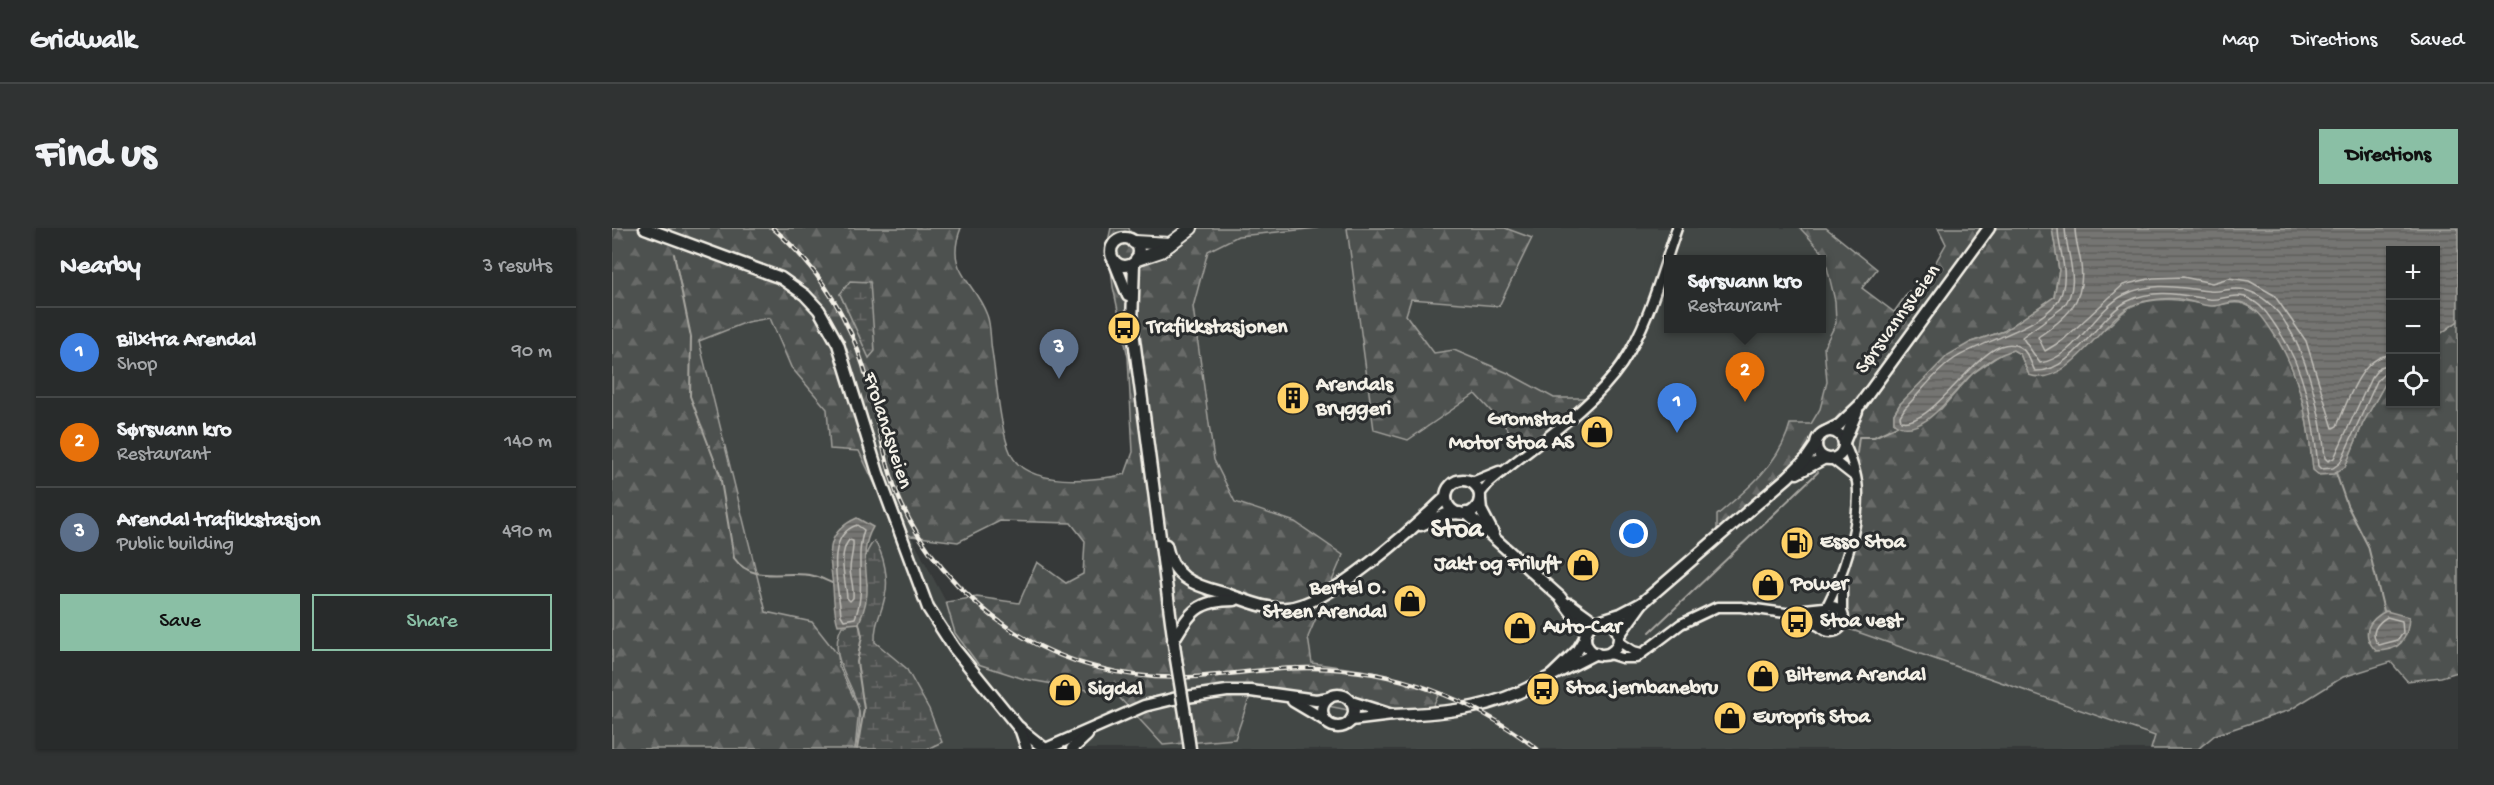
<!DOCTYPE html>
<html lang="en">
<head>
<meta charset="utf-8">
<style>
	body { margin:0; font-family:"Gochi Hand",sans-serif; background:#303333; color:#f1f3f6 }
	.controls { position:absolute; right:18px; top:18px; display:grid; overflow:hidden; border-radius:0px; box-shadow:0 2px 4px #0004 }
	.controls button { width:54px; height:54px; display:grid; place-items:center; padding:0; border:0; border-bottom:2px solid #444747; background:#282b2b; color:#f1f3f6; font:30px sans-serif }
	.you { position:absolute; left:1022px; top:306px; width:21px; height:21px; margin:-15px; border:4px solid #fff; border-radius:50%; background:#1a73e8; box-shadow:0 0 0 9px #1a73e833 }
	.badge { display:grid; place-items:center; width:39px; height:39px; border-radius:50%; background:#8abfa5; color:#fff; font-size:20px; font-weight:700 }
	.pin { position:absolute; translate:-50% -50px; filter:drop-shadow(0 2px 3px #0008) }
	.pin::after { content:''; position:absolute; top:32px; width:21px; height:18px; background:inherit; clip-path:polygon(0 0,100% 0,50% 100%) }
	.popup { position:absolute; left:1052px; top:27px; width:162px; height:78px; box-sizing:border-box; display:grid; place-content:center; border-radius:0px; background:#282b2b; filter:drop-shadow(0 2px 4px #0005); font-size:20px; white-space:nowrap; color:#a5a7a9 }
	.popup b { font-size:22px; color:#f1f3f6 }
	.popup::after { content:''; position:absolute; left:50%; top:100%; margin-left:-12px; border:12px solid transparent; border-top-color:#282b2b }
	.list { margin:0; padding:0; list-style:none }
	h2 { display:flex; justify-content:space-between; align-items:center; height:78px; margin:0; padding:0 24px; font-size:26px }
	h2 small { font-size:20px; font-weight:400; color:#a5a7a9 }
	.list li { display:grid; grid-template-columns:39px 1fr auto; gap:18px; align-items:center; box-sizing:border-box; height:90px; padding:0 24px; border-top:2px solid #444747 }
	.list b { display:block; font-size:22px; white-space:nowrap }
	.list p { margin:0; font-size:20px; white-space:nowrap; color:#a5a7a9 }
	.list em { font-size:20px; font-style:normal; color:#a5a7a9 }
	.actions { display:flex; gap:12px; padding:18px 24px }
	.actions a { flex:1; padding:14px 0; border:2px solid #8abfa5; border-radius:0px; text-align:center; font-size:21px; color:#8abfa5 }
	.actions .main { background:#8abfa5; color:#111 }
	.icon { flex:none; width:33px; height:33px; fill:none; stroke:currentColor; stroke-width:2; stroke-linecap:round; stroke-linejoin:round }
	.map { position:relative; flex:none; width:1846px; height:521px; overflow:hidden; border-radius:0px }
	header { display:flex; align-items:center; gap:36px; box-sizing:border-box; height:84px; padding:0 30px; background:#282b2b; border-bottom:2px solid #444747 }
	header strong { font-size:28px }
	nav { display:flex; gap:33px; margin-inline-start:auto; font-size:21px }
	.intro { display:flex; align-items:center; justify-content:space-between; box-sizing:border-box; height:144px; padding:0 36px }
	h1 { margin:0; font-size:42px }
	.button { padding:15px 27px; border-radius:0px; background:#8abfa5; color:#111; font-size:21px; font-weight:700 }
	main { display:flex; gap:36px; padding:0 36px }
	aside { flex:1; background:#282b2b; border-radius:0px; box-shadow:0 2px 4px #0004 }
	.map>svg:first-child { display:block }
</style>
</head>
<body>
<header>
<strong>Gridwalk</strong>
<nav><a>Map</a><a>Directions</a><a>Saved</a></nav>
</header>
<div class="intro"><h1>Find us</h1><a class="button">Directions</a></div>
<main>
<aside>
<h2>Nearby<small>3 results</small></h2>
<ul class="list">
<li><span class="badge" style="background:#3f7fe0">1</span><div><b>Bilxtra Arendal</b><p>Shop</p></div><em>90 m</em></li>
<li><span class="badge" style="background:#e8710a">2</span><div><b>Sørsvann kro</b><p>Restaurant</p></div><em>140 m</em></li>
<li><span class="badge" style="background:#5c6f8a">3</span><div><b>Arendal trafikkstasjon</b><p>Public building</p></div><em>490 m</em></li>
</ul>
<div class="actions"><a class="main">Save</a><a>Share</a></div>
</aside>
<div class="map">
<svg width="1846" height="521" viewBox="0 0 1846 521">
	<defs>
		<pattern id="forest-firs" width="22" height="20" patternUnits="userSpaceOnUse" patternTransform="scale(1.5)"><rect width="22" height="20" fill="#4e514f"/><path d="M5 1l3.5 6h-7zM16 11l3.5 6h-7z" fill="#686a68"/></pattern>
		<pattern id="wetland-marsh" width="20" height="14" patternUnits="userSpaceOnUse" patternTransform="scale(1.5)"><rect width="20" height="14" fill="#4e514f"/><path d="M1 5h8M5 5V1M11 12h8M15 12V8" fill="none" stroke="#686a68"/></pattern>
		<pattern id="water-rules" width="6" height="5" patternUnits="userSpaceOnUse" patternTransform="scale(1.5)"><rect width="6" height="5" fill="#757572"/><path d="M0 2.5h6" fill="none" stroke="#5f5e5c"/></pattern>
	</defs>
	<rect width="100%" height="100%" fill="#363939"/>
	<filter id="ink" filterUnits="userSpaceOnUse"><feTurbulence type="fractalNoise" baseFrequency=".0167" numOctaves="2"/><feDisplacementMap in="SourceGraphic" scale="12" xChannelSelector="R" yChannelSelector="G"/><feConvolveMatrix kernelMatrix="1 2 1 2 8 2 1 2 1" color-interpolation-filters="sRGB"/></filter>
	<g filter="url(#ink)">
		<path fill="#434645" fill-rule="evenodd" d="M706,0h29l27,202 34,10 67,-46 79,4 -46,-25 -74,-20 -28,-38 5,-16 88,7 33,-68 -27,-10h295l24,26 11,47 1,22 -12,24 3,35 -7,27 -9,15h-21l-6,21 -35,43 -32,27 80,-47 33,-15 19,18 10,33 140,176 157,57 -5,12h-1224l15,-8 -13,-32 -23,-41 -31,-26 -1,-16 12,-32 -12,-53 -7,8v-9l6,-13 -44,37 6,52 3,9 4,1 -5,9 1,20 -26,-33 -46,-10 -67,-271 48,-19 24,-4 20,49 36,42 3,39 29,3 33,69 19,16 35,66 9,31 116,54 46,8 46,50 87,-52 189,2 -65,-23 -62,-8 -4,-27 35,-82 -48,-33 -60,-20 -21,-42 -21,-153 15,-56 30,-15zM1056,32h154v68h-154z"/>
		<g fill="url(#forest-firs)" stroke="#a1a19c" stroke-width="1.5" fill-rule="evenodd">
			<path d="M0,0h349c-17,43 13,52 26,87 4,10 3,25 5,36 4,26 8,80 19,103 15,34 86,27 114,20l8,-22 -5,-95 -15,-70 -5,-46 3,-13h18l2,8 24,12 40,-20h123l-80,8 -30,15 -15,56 21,153 21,42 60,20 48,33 -35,82 4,26 62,9 65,22 -11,21 -39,3 -107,-21 -31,-4 -16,46 -72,6 -46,-50 -93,-16 -46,-15 -23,-31 -9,-31 31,-5 42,6 18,-41 29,21 17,-9 2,-33 -14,-18 -71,-2 -42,21 -47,-6 -19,-16 -33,-69 -29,-2 -3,-40 -36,-42 -21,-49 -23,4 -48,19 67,271 46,10 26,33 1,11 20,43 -4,40h-243zM258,55l-1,74 -29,-63z"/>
			<polygon points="735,0 893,0 920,10 887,78 799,71 794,87 822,125 842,122 896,145 942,170 974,170 916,223 863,166 796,212 762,202"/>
			<path d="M1188,0h26l51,41 -15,19 32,24 15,-21 8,4 29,-51 -8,-16h114l7,42 -5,27 -50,34 -33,11 -71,62 -6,10v9l47,-14 31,-35 31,-21 10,-3 7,4 9,21c26,-16 53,-31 78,-48 9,-6 15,-17 25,-21 24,-11 51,-6 76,-1 13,3 22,-6 36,-1 43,15 65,111 67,152l34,11 18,-44 27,-48v29h46v-67l22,-16v351l-17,5 -34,4 -16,-19 -48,15 -53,33 -75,25 -17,14h-47l4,-13 -326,-114 18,-56 12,-62 -10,-33 -19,-18 -33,15 -80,68v-21c30,-25 63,-52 73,-91h21l9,-15 7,-27 -3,-35 12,-24 -1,-22 -11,-47z"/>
		</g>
		<g fill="url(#wetland-marsh)" stroke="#a1a19c" stroke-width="1.5">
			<polygon points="238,53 258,54 263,123 257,130 228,66"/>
			<path d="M262,313c10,12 15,39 11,55 -3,17 -11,27 -10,46l31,26 23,41 13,33 -15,7h-72c3,-12 6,-25 4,-38 -5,-29 -33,-54 -17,-85h5l20,-41c-4,-17 -5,-30 7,-44z"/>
		</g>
		<g fill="url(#water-rules)" stroke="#a8a7a1" stroke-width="1.5">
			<path d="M1440,0h406v93l-22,16v-87h-46v125l-27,48 -18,44 -11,7 -15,1 -6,-5c-5,-49 -12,-97 -41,-139 -8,-12 -14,-22 -29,-28 -12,-4 -19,3 -31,3 -8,0 -18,-4 -27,-6 -16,-3 -39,-1 -54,6 -29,14 -64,84 -102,69l-9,-21 -7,-4c-14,4 -29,14 -41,24 -17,15 -51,69 -78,49v-9l6,-10 48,-49 23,-13 33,-11 50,-34 5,-27z"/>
			<path d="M245,290l16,9c-12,20 -7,38 -6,59 1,13 -3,25 -8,37l-21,2c-4,-12 -4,-25 -5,-38 -3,-31 -10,-54 24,-69z"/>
			<path d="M1774,383l23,6c-1,23 -9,34 -33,34 -16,-17 -8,-31 10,-40z"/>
		</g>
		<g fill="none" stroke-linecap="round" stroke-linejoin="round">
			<g stroke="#c1bfb9" stroke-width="1.5">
				<path d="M1446,0c0,22 11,41 4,64 -9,33 -82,49 -108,67 -18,12 -33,33 -49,49l-5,8 1,5c36,8 86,-98 120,-73 8,5 10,16 14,23 38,2 63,-55 93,-70 26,-13 54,-6 81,-2 12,2 22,-6 36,-2 16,6 23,17 32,31 28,41 36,88 41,138l3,3 12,-1 7,-5 37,-82 8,-8 5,-2"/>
				<path d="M1453,0c1,26 18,58 -3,80l-40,29 18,26c36,-5 54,-53 84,-68 28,-14 57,-7 85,-4 12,2 23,-5 36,-1 55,14 76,120 80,168l3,3 6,-3 37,-80 9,-11 10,-3"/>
				<path d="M1463,0c0,13 5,25 6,37 5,37 -16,54 -43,72l7,14 18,-11 60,-55 30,-7 30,-1 29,6 17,-5 20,3 25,14 32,46 27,87 4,-2c10,-23 24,-70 53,-71"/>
				<path d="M245,297l7,5c-10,29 3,59 -9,88l-11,2 -3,-5c-2,-27 -18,-79 16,-90z"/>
				<path d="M237,312l4,1c1,9 -3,19 -3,29 1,10 4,18 3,28l-3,3 -3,-3c-1,-17 -10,-43 2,-58z"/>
				<path d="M1775,389l15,4 1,12 -5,7 -19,5c-11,-11 -2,-22 8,-28z"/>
			</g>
			<g stroke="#a8a7a1" stroke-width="2">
				<path d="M62,26l17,83 -1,59 30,79 14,83c19,27 52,11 80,18 6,1 13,5 18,7"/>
				<polyline points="1245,225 1247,209 1262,209 1285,198"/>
				<polyline points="1724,245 1735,277 1756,318 1772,383"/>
				<polyline points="1038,404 1206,244"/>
				<polyline points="245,521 252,481 245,434 250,408 247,395"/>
			</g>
			<g stroke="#f4f1e8" stroke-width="13">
				<g id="minor">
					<polyline points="1220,231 1243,249"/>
					<polyline points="860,254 887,243"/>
					<path d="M868,266l9,-11c42,-36 102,-73 133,-119 27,-41 39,-90 55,-136"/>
					<polyline points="1230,349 1230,385"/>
					<circle cx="1219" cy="391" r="13"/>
					<path d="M1215,378c16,-31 31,-77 31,-112 0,-18 -6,-34 -13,-49"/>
					<polyline points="1181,386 1193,381 1212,379"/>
					<polyline points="1007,414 1021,423 1029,425"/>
					<polyline points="997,426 1010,430 1024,430 1069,396 1105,379 1129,379 1181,386 1207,398"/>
				</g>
			</g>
			<g stroke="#f4f1e8" stroke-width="15">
				<g id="major">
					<polyline points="33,0 169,50 193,67 207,82 226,116 266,245 316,380 342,420 407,500 432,520"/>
					<circle cx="513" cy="24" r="14"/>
					<polyline points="503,35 516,68"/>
					<polyline points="522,35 520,96 564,431"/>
					<circle cx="1218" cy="217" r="14"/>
					<polyline points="1215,203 1227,197 1248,177 1377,0"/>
					<polyline points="1232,214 1245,183"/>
					<polyline points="1185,245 1213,230"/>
					<circle cx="851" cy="269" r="17"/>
					<polyline points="868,272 869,282 881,305"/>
					<polyline points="854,285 948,369 974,404"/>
					<polyline points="809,297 834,286 848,285"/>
					<path d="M554,317c6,31 26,40 54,47 22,6 43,18 67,16 41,-2 128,-81 159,-111"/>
					<polyline points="958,376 983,394"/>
					<polyline points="990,392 1009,386 1030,375 1176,249 1195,230 1204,217"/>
					<circle cx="990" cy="410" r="17"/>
					<polyline points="1007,407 1030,375"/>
					<polyline points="973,410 965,423 939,448 984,425"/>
					<path d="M561,413c18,-30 25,-41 62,-41"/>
					<circle cx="726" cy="483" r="16"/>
					<polyline points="681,473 713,492"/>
					<polyline points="739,474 780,487 739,492"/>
					<path d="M780,487c61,-2 105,-7 159,-39"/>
					<polyline points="574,492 578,521"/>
					<polyline points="408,500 415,521"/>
					<polyline points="436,520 532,478 561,471 615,463 639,463 704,472 717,470"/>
					<polyline points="460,521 475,507"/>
				</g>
			</g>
			<g stroke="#f4f1e8" stroke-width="16">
				<g id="highway">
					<polyline points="522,14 558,16"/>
					<polyline points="525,31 549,23 579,0"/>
				</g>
			</g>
			<use href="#minor" stroke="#2a2d2e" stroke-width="8"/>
			<use href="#major" stroke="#2a2d2e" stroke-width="10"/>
			<use href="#highway" stroke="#2a2d2e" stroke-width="12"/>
			<g stroke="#f4f1e8" stroke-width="4.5">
				<path id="rail" d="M161,0c42,37 73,84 90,137 13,42 18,85 33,126 22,56 64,104 114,138 53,35 119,52 183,48 39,-2 79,-10 119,-9 83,1 160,30 225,81"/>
			</g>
			<use href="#rail" stroke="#2a2d2e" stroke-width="2" stroke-dasharray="7" stroke-linecap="butt"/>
			<g stroke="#f4f1e8" stroke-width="15" stroke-linecap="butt">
				<polyline id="major-bridge" points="564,431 574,492"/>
			</g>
			<use href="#major-bridge" stroke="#2a2d2e" stroke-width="10"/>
		</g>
	</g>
	<defs>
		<g id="bus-disc" transform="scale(1.725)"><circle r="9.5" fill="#ffd166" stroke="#2a2d2e"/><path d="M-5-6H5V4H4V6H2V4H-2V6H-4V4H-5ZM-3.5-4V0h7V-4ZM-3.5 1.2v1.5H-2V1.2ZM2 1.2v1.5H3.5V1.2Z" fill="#111"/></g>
		<g id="building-disc" transform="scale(1.725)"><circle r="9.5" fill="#ffd166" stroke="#2a2d2e"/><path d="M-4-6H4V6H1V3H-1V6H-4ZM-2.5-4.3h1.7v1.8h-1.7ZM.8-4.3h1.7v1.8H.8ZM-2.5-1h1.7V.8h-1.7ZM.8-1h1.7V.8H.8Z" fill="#111"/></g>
		<g id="shop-disc" transform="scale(1.725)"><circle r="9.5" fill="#ffd166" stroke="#2a2d2e"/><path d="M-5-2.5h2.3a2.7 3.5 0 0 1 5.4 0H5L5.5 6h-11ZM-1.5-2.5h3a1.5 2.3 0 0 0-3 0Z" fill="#111"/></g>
		<g id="fuel-disc" transform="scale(1.725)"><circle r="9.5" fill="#ffd166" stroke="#2a2d2e"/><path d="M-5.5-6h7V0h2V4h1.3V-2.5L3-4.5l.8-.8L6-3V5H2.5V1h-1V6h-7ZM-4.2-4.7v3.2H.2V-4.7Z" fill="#111"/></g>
	</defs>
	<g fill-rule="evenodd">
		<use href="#bus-disc" x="512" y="100"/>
		<use href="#building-disc" x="681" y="170"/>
		<use href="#shop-disc" x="985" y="204"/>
		<use href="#fuel-disc" x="1185" y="315"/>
		<use href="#shop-disc" x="971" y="337"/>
		<use href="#shop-disc" x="1156" y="357"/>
		<use href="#shop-disc" x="798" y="373"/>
		<use href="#bus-disc" x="1185" y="394"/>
		<use href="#shop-disc" x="908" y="400"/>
		<use href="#shop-disc" x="1151" y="448"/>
		<use href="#bus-disc" x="931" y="461"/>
		<use href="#shop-disc" x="453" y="462"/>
		<use href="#shop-disc" x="1118" y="490"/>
	</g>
	<g text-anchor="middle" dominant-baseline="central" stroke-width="6" stroke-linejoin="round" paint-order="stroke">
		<g font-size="21" fill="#f4f1e8" stroke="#2a2d2e">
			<text transform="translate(1287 92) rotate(-54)">Sørsvannsveien</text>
			<text transform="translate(274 203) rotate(72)">Frolandsveien</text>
		</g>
		<g font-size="21" font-weight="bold" fill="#f4f1e8" stroke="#2a2d2e" text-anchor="start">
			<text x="535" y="100">Trafikkstasjonen</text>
			<text x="704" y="158">Arendals<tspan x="704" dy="24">Bryggeri</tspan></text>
			<text x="962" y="192" text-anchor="end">Gromstad<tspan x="962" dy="24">Motor Stoa AS</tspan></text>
			<text x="1208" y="315">Esso Stoa</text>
			<text x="948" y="337" text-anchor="end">Jakt og Friluft</text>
			<text x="1179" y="357">Power</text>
			<text x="775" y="361" text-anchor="end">Bertel O.<tspan x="775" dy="24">Steen Arendal</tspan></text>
			<text x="1208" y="394">Stoa vest</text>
			<text x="931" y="400">Auto-Car</text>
			<text x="1174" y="448">Biltema Arendal</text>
			<text x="954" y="461">Stoa jernbanebru</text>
			<text x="476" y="462">Sigdal</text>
			<text x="1141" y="490">Europris Stoa</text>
		</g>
		<g font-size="27" font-weight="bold" fill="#f4f1e8" stroke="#2a2d2e">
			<text x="845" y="303">Stoa</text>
		</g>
	</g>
</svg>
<div class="controls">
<button>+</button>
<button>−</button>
<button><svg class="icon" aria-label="locate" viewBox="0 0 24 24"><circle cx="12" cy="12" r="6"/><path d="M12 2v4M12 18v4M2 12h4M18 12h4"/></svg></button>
</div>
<div class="you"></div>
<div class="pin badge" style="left:1065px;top:205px;background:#3f7fe0">1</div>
<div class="pin badge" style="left:1133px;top:174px;background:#e8710a">2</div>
<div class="popup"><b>Sørsvann kro</b>Restaurant</div>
<div class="pin badge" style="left:447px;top:151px;background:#5c6f8a">3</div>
</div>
</main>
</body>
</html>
